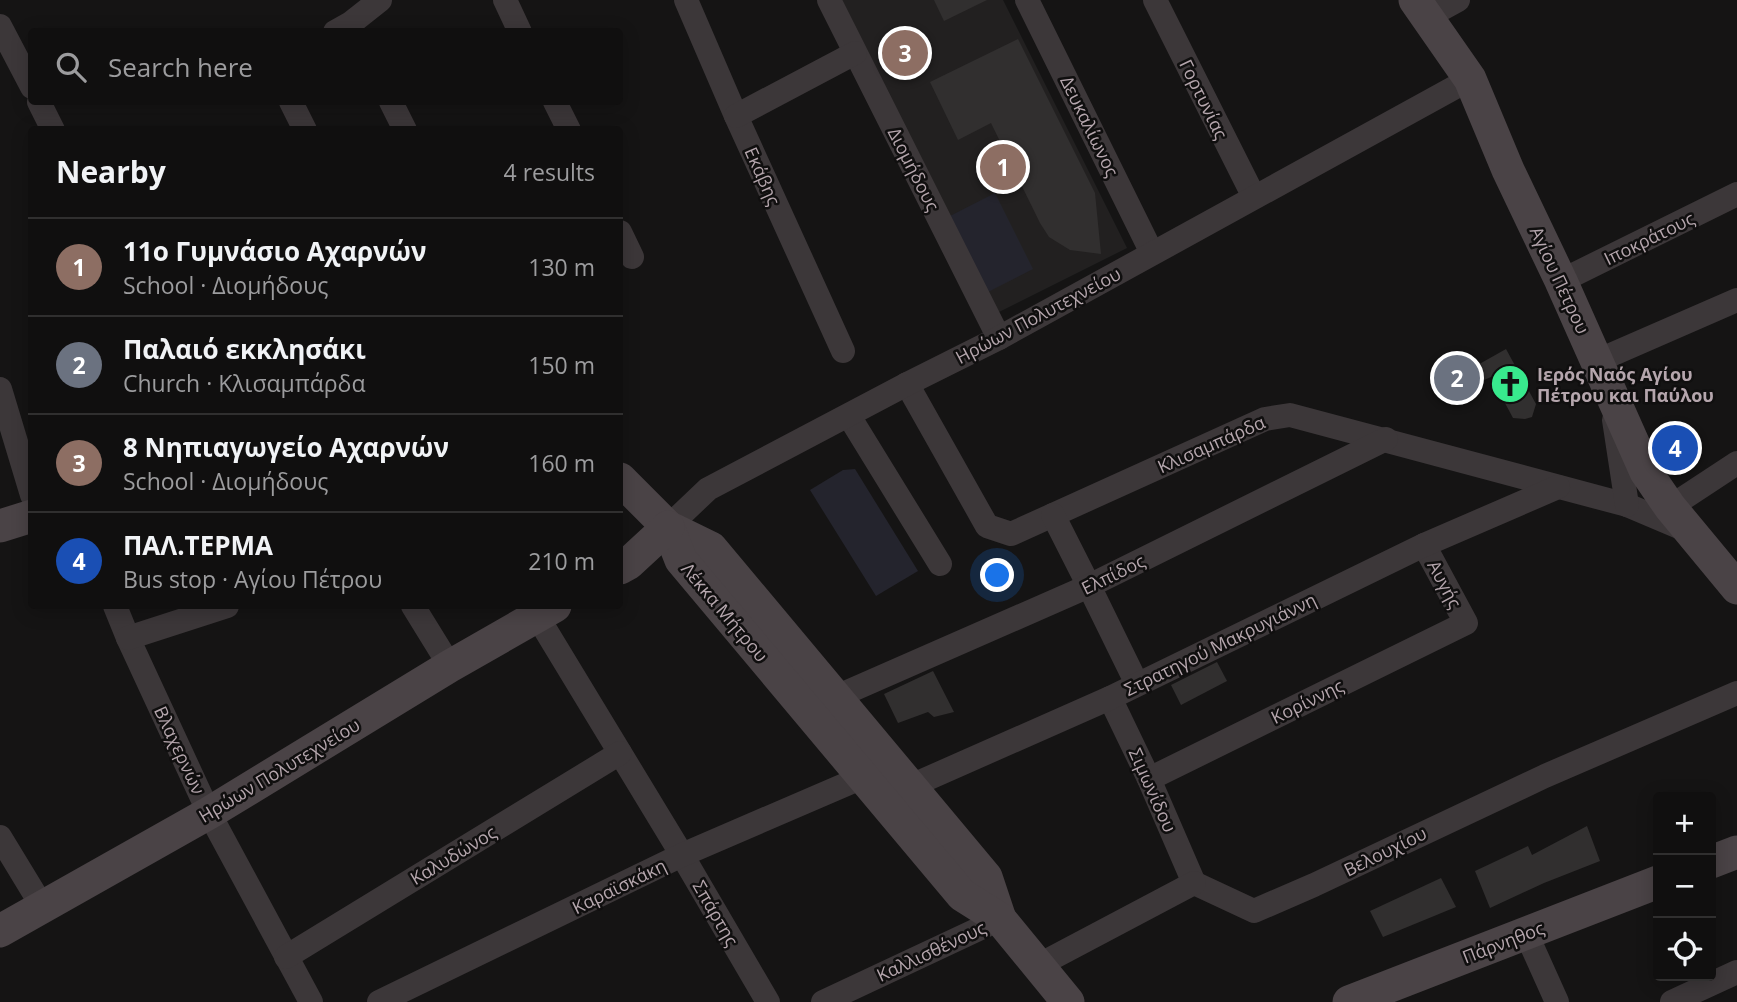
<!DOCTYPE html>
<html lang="en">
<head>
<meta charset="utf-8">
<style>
	body { margin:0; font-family:"Open Sans",sans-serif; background:#1e1d1d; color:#f1f3f6 }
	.controls { position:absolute; right:21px; bottom:21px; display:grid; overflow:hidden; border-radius:7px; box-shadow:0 4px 18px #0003 }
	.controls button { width:63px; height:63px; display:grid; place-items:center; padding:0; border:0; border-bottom:2px solid #302f2f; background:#100f0f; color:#f1f3f6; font:35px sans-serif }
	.you { position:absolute; left:998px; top:576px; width:24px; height:24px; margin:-18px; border:5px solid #fff; border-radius:50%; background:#1a73e8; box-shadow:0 0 0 10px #1a73e833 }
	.badge { display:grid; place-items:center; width:46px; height:46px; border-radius:50%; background:#db2777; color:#fff; font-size:23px; font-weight:700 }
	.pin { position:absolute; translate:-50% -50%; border:4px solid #fff; box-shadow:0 2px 7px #0006 }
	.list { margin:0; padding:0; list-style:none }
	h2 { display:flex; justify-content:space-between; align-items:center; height:91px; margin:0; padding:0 28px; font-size:30px }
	h2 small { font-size:23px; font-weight:400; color:#9c9c9e }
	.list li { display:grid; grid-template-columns:46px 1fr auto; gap:21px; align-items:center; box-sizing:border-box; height:98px; padding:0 28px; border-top:2px solid #302f2f }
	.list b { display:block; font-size:26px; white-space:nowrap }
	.list p { margin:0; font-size:23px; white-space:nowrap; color:#9c9c9e }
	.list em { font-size:23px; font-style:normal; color:#9c9c9e }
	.icon { flex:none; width:38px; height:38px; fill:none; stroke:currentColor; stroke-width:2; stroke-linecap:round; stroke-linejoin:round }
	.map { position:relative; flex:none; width:1737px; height:1002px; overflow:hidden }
	.search { position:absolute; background:#100f0f; box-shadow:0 4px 18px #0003; left:28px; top:28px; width:595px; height:77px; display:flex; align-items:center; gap:18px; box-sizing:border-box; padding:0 24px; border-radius:7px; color:#9c9c9e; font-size:26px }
	.panel { position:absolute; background:#100f0f; box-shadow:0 4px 18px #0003; left:28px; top:126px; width:595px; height:483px; border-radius:7px }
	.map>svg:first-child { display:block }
</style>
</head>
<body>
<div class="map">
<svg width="1737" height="1002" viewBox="0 0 1737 1002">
	<rect width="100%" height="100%" fill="#151414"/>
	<polygon fill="#222020" points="836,0 1003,0 1127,248 993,315"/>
	<g fill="#24242d">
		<polygon points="995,193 1033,269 988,292 950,216"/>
		<polygon points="855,469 918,571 876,596 810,490 843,470"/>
	</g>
	<g fill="#312f2f">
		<polygon points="934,0 987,0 944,21"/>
		<polygon points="1018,39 1095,193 1101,254 1070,250 1049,237 1040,223 991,123 958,140 930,82"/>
		<polygon points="1506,349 1536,404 1532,417 1525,419 1513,418 1491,377 1447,396 1442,385"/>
		<polygon points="1217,662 1227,681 1181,705 1171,685"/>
		<polygon points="933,671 954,712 934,717 928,712 898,723 884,694"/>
		<polygon points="1587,826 1600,861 1544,883 1490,908 1475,871 1528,846 1532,855"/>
		<polygon points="1441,878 1456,907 1383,937 1370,911"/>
	</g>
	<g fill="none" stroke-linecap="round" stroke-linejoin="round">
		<g stroke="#3c3739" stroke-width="24">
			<polyline points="505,0 520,32"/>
			<polyline points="686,0 736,116 843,351"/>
			<polyline points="829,0 999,338"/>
			<polyline points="1027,0 1152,253"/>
			<polyline points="1155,0 1254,197"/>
			<polyline points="1427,17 1458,0"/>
			<polyline points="0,26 32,87"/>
			<polyline points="335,32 351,23 380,0"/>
			<polyline points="39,102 53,130"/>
			<polyline points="291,102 305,130"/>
			<polyline points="391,102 405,130"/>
			<polyline points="555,102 569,130"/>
			<polyline points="736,116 855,53"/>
			<polyline points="620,232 632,257"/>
			<polyline points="1561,281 1737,194"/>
			<polyline points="1603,378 1597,361 1737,300"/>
			<polyline points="907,384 987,526 1011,534 1265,419 1290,415 1627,505 1686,530"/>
			<polyline points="0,389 32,495"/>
			<polyline points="849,416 940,564"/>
			<polyline points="1614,420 1627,505"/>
			<polyline points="1670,507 1737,463"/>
			<polyline points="1053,515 1089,586 1137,684"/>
			<polyline points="668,527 708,489 907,384 999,338 1470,79"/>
			<polyline points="115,606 128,638 209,813 311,1002"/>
			<polyline points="413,606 450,666"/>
			<polyline points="537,616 682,855 768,1002"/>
			<polyline points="128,638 227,606"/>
			<polyline points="836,697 1089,586 1386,439"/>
			<polyline points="1110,698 1149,779 1194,883"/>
			<polyline points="1149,779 1466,623 1424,545"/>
			<polyline points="895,793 1110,698 1424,545 1558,487"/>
			<polyline points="0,837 42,906"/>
			<polyline points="1194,883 1254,911 1314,885 1545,776 1737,693"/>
			<polyline points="1526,933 1557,1002"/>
			<polyline points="286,957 620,753"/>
			<polyline points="1039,965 1194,883"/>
			<polyline points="379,1002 682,855 863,777"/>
			<polyline points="823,1002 1000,919"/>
			<polyline points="1672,1002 1737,972"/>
		</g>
		<g stroke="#4a4346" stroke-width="33">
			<polyline points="1415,0 1470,79 1508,170 1561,281 1646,472 1670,507 1737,588"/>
			<polyline points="620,479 668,527 711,548 986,877 1000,919"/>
			<polyline points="0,526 32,516"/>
			<polyline points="668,527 681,560 962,895 1000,919 1068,1002"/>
			<polyline points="620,568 629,563 668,527"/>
			<polyline points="1711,862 1737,852"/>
			<polyline points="0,931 209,813 450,666 555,606"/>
			<polyline points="1349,1002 1658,882"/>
		</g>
	</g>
	<defs>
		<g id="church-disc" transform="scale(2.0125)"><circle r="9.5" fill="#38e98d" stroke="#100f0f"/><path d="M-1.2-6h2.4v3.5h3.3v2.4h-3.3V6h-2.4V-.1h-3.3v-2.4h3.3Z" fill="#111"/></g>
	</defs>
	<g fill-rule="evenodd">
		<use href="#church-disc" x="1510" y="384"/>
	</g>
	<g text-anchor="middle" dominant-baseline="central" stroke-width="5" stroke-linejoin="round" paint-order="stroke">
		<g font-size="18" fill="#b5a6ad" stroke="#100f0f">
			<text transform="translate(1204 99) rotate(64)">Γορτυνίας</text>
			<text transform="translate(1090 126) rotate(64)">Δευκαλίωνος</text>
			<text transform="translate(914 169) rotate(63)">Διομήδους</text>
			<text transform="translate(763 176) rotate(66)">Εκάβης</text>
			<text transform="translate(1649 238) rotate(-26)">Ιποκράτους</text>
			<text transform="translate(1560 280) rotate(65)">Αγίου Πέτρου</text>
			<text transform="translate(1038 315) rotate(-28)">Ηρώων Πολυτεχνείου</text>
			<text transform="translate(1211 444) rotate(-24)">Κλισαμπάρδα</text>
			<text transform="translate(1113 574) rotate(-26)">Ελπίδος</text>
			<text transform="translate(1445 584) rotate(62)">Αυγής</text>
			<text transform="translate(725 612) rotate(50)">Λέκκα Μήτρου</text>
			<text transform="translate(1220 644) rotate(-26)">Στρατηγού Μακρυγιάννη</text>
			<text transform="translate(1307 701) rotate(-26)">Κορίννης</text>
			<text transform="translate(180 750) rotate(65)">Βλαχερνών</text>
			<text transform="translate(279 770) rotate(-31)">Ηρώων Πολυτεχνείου</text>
			<text transform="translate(1153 790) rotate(66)">Σιμωνίδου</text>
			<text transform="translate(1385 851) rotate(-26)">Βελουχίου</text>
			<text transform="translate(453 855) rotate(-31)">Καλυδώνος</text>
			<text transform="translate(619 886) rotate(-26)">Καραϊσκάκη</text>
			<text transform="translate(716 913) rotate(60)">Σπάρτης</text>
			<text transform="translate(1503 942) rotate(-21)">Πάρνηθος</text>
			<text transform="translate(931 951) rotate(-25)">Καλλισθένους</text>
		</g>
		<g font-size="18" font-weight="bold" fill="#b5a6ad" stroke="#100f0f" text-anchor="start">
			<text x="1537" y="374">Ιερός Ναός Αγίου<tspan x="1537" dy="21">Πέτρου και Παύλου</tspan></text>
		</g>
	</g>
</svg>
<div class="controls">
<button>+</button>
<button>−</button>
<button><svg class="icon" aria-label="locate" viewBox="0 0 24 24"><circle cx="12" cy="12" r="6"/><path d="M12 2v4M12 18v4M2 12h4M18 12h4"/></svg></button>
</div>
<div class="you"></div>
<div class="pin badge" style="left:1003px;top:167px;background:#8d6e63">1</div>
<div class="pin badge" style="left:1457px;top:378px;background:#6b7280">2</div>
<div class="pin badge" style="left:905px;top:53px;background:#8d6e63">3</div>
<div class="pin badge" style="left:1675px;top:448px;background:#1a4fb4">4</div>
<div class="search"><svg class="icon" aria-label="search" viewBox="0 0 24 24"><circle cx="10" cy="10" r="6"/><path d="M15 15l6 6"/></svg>Search here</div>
<section class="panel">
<h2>Nearby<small>4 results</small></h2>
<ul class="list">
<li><span class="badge" style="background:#8d6e63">1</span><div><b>11ο Γυμνάσιο Αχαρνών</b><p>School · Διομήδους</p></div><em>130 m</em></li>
<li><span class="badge" style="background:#6b7280">2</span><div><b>Παλαιό εκκλησάκι</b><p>Church · Κλισαμπάρδα</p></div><em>150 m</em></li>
<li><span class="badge" style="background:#8d6e63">3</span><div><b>8 Νηπιαγωγείο Αχαρνών</b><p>School · Διομήδους</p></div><em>160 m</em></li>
<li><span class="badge" style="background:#1a4fb4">4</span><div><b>ΠΑΛ.ΤΕΡΜΑ</b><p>Bus stop · Αγίου Πέτρου</p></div><em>210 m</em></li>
</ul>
</section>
</div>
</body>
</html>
